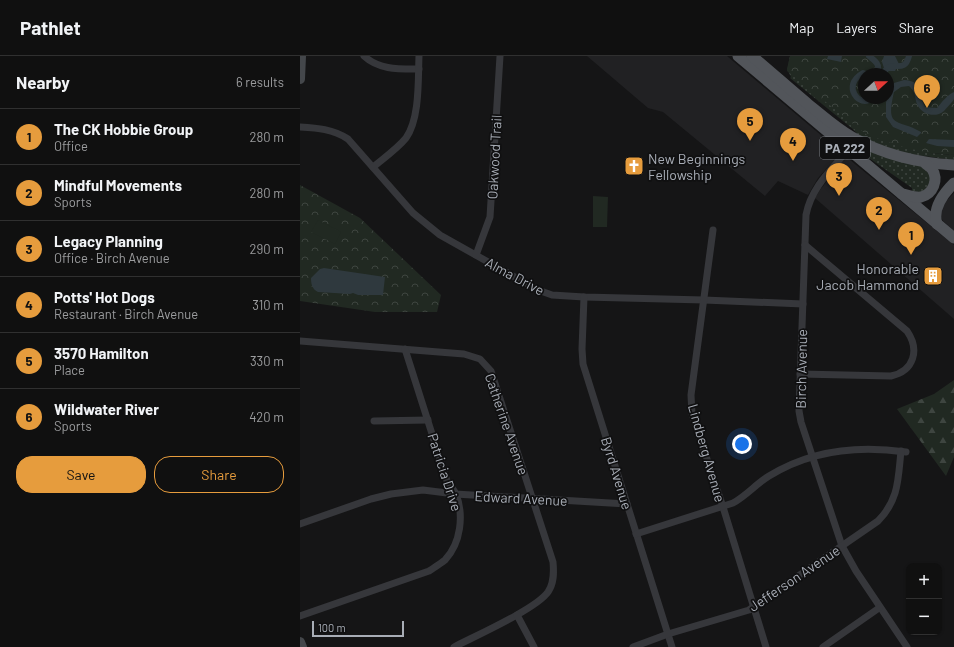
<!DOCTYPE html>
<html lang="en">
<head>
<meta charset="utf-8">
<style>
	body { margin:0; font-family:Barlow,sans-serif; background:#191919; color:#f1f3f6 }
	.controls { position:absolute; right:12px; bottom:12px; display:grid; overflow:hidden; border-radius:8px; box-shadow:0 1px 3px #0004 }
	.controls button { width:36px; height:36px; display:grid; place-items:center; padding:0; border:0; border-bottom:1px solid #303030; background:#101010; color:#f1f3f6; font:20px sans-serif }
	.compass { position:absolute; left:558px; top:12px; width:36px; height:36px; border-radius:50%; background:#101010; box-shadow:0 1px 3px #0004; rotate:69deg }
	.scale { position:absolute; left:12px; bottom:10px; width:92px; box-sizing:border-box; padding-left:4px; border:2px solid #a8adb6; border-top:0; font-size:11px; line-height:14px; white-space:nowrap; color:#a8adb6; -webkit-text-stroke:3px #101011; paint-order:stroke }
	.you { position:absolute; left:442px; top:388px; width:14px; height:14px; margin:-10px; border:3px solid #fff; border-radius:50%; background:#1a73e8; box-shadow:0 0 0 6px #1a73e833 }
	.badge { display:grid; place-items:center; width:26px; height:26px; border-radius:50%; background:#e69c3d; color:#111; font-size:13px; font-weight:700 }
	.pin { position:absolute; translate:-50% -33px; filter:drop-shadow(0 1px 2px #0008) }
	.pin::after { content:''; position:absolute; top:21px; width:14px; height:12px; background:inherit; clip-path:polygon(0 0,100% 0,50% 100%) }
	.list { margin:0; padding:0; list-style:none }
	h2 { display:flex; justify-content:space-between; align-items:center; height:52px; margin:0; padding:0 16px; font-size:17px }
	h2 small { font-size:13px; font-weight:400; color:#9c9d9f }
	.list li { display:grid; grid-template-columns:26px 1fr auto; gap:12px; align-items:center; box-sizing:border-box; height:56px; padding:0 16px; border-top:1px solid #303030 }
	.list b { display:block; font-size:15px; white-space:nowrap }
	.list p { margin:0; font-size:13px; white-space:nowrap; color:#9c9d9f }
	.list em { font-size:13px; font-style:normal; color:#9c9d9f }
	.actions { display:flex; gap:8px; padding:12px 16px }
	.actions a { flex:1; padding:9px 0; border:1px solid #e69c3d; border-radius:16px; text-align:center; font-size:14px; color:#e69c3d }
	.actions .main { background:#e69c3d; color:#111 }
	.map { position:relative; flex:none; width:654px; height:591px; overflow:hidden }
	header { display:flex; align-items:center; gap:24px; box-sizing:border-box; height:56px; padding:0 20px; background:#101010; border-bottom:1px solid #303030 }
	header strong { font-size:19px }
	nav { display:flex; gap:22px; margin-inline-start:auto; font-size:14px }
	main { display:flex }
	aside { flex:1; background:#101010 }
	.map>svg:first-child { display:block }
</style>
</head>
<body>
<header>
<strong>Pathlet</strong>
<nav><a>Map</a><a>Layers</a><a>Share</a></nav>
</header>
<main>
<aside>
<h2>Nearby<small>6 results</small></h2>
<ul class="list">
<li><span class="badge">1</span><div><b>The CK Hobbie Group</b><p>Office</p></div><em>280 m</em></li>
<li><span class="badge">2</span><div><b>Mindful Movements</b><p>Sports</p></div><em>280 m</em></li>
<li><span class="badge">3</span><div><b>Legacy Planning</b><p>Office · Birch Avenue</p></div><em>290 m</em></li>
<li><span class="badge">4</span><div><b>Potts' Hot Dogs</b><p>Restaurant · Birch Avenue</p></div><em>310 m</em></li>
<li><span class="badge">5</span><div><b>3570 Hamilton</b><p>Place</p></div><em>330 m</em></li>
<li><span class="badge">6</span><div><b>Wildwater River</b><p>Sports</p></div><em>420 m</em></li>
</ul>
<div class="actions"><a class="main">Save</a><a>Share</a></div>
</aside>
<div class="map">
<svg width="654" height="591" viewBox="0 0 654 591">
	<defs>
		<pattern id="grass-dots" width="8" height="8" patternUnits="userSpaceOnUse"><rect width="8" height="8" fill="#212922"/><path d="M2 2h.1M6 6h.1" fill="none" stroke="#3e4540" stroke-width="1.8" stroke-linecap="round"/></pattern>
		<pattern id="forest-firs" width="22" height="20" patternUnits="userSpaceOnUse"><rect width="22" height="20" fill="#212922"/><path d="M5 1l3.5 6h-7zM16 11l3.5 6h-7z" fill="#3e4540"/></pattern>
		<pattern id="park-crowns" width="20" height="18" patternUnits="userSpaceOnUse"><rect width="20" height="18" fill="#212922"/><path d="M2 6a3 3 0 1 1 6 0M12 15a3 3 0 1 1 6 0" fill="none" stroke="#3e4540"/></pattern>
	</defs>
	<rect width="100%" height="100%" fill="#151516"/>
	<g fill="#212123">
		<polygon points="287,0 427,0 535,91 537,94 538,100 518,122 508,139 478,125 465,140 363,56 348,52"/>
		<polygon points="547,103 550,104 654,189 654,263 515,142 520,134 543,105"/>
		<polygon points="654,137 654,175 643,165 639,158 644,147"/>
	</g>
	<g fill="url(#grass-dots)">
		<polygon points="490,0 631,97 654,99 654,104 602,97 559,80 554,74 490,22 491,21 487,13"/>
		<polygon points="531,71 620,108 633,122 623,137 612,135 612,132 556,93"/>
	</g>
	<polygon fill="url(#forest-firs)" points="654,324 654,401 646,420 597,353 634,338"/>
	<g fill="url(#park-crowns)" fill-rule="evenodd">
		<path d="M490,0h164v99l-23,-2 -25,-5 -39,-13 -80,-64zM564,18h24v24h-24z"/>
		<polygon points="0,129 60,162 141,239 137,256 75,256 0,245"/>
	</g>
	<g fill="#212922">
		<polygon points="293,140 308,141 307,171 293,171"/>
		<polygon points="18,164 41,176 35,188 11,176"/>
	</g>
	<g fill="#2f393e">
		<polygon points="528,0 542,0 541,6 527,3"/>
		<polygon points="584,0 595,0 599,8 595,15 589,15 584,12 582,6"/>
		<path d="M604,24c20,1 14,14 21,27l12,1c5,-6 10,-13 17,-16 0,2 0,5 0,7 0,1 -9,11 -10,12 -8,7 -21,4 -26,-5 -4,-7 -1,-13 -9,-20l-8,1 -7,5c-9,38 4,26 27,40v1l-4,4 -24,-10 -7,-10v-15l2,-4 1,-9 5,-6z"/>
		<polygon points="629,83 654,84 654,91 637,90 626,87"/>
		<path d="M24,212l61,9 -2,18h-25l-5,-2 -3,1 -32,-2c-6,-3 -7,-8 -7,-14l9,-9z"/>
	</g>
	<g fill="none" stroke-linecap="round" stroke-linejoin="round">
		<g stroke="#2f393e" stroke-width="6">
			<path d="M569,0c6,5 10,7 9,14l-5,4"/>
			<path d="M566,18l-3,-1c-23,13 -2,36 8,25"/>
			<path d="M583,18c8,-17 21,2 26,-18"/>
		</g>
		<g stroke="#36373b" stroke-width="7">
			<path d="M64,0c15,14 35,13 55,13"/>
			<path d="M0,71c17,1 33,2 48,12l65,74 27,22 98,55 14,5 32,2 120,3 99,4"/>
			<path d="M548,94c-17,20 -37,38 -42,65l-7,196 2,11 41,124 14,25 51,76"/>
			<path d="M73,111c11,-9 24,-18 33,-29 14,-20 12,-58 13,-82"/>
			<polyline points="413,174 391,339 392,358 423,451 466,591"/>
			<polyline points="176,199 190,161 200,0"/>
			<polyline points="284,241 282,293 283,308 372,591"/>
			<path d="M0,285l164,13 16,5 11,12 62,191c1,11 1,21 -5,30 -12,17 -73,44 -94,55"/>
			<path d="M500,318l91,2c23,-5 29,-26 16,-45l-102,-86"/>
			<polyline points="74,365 128,364"/>
			<polyline points="0,468 71,443 91,438 123,434 155,438 327,448"/>
			<path d="M336,478l97,-31c13,-7 23,-19 36,-27 42,-26 89,-31 137,-24"/>
			<polyline points="217,559 234,591"/>
			<path d="M0,560l129,-45c6,-4 11,-7 16,-11 16,-17 19,-45 11,-66 -2,-4 -6,-9 -9,-13l-42,-132"/>
			<path d="M333,591l35,-13 81,-24 129,-89c21,-21 20,-42 23,-70"/>
			<polyline points="523,591 579,552"/>
		</g>
		<g stroke="#44474b" stroke-width="10">
			<polyline points="0,23 1,0"/>
			<polyline points="0,586 2,591"/>
		</g>
		<g stroke="#52555a" stroke-width="11">
			<polyline points="438,0 654,182"/>
			<path d="M452,0c19,16 37,32 56,48 14,11 28,24 44,33 32,18 66,26 102,28"/>
			<path d="M602,138c6,1 13,4 19,3 12,-3 18,-17 11,-28 -2,-2 -5,-4 -7,-6"/>
			<path d="M637,168c-5,-15 6,-30 17,-41"/>
		</g>
	</g>
	<defs>
		<g id="church-square" transform="scale(1)"><rect x="-9" y="-9" width="18" height="18" rx="4" fill="#e69c3d" stroke="#101011"/><path d="M-1.2-6h2.4v3.5h3.3v2.4h-3.3V6h-2.4V-.1h-3.3v-2.4h3.3Z" fill="#fff"/></g>
		<g id="building-square" transform="scale(1)"><rect x="-9" y="-9" width="18" height="18" rx="4" fill="#e69c3d" stroke="#101011"/><path d="M-4-6H4V6H1V3H-1V6H-4ZM-2.5-4.3h1.7v1.8h-1.7ZM.8-4.3h1.7v1.8H.8ZM-2.5-1h1.7V.8h-1.7ZM.8-1h1.7V.8H.8Z" fill="#fff"/></g>
	</defs>
	<g fill-rule="evenodd">
		<use href="#church-square" x="334" y="110"/>
		<use href="#building-square" x="633" y="220"/>
	</g>
	<g text-anchor="middle" dominant-baseline="central" stroke-width="3.5" stroke-linejoin="round" paint-order="stroke">
		<rect fill="#101011" stroke="#7a7e84" stroke-width="1" x="520" y="81" width="50" height="22" rx="3"/>
		<g font-size="13" font-weight="bold" fill="#a8adb6">
			<text x="545" y="92">PA 222</text>
		</g>
		<g font-size="14" fill="#a8adb6" stroke="#101011">
			<text transform="translate(194 101) rotate(-87)">Oakwood Trail</text>
			<text transform="translate(215 220) rotate(28)">Alma Drive</text>
			<text transform="translate(501 313) rotate(-89)">Birch Avenue</text>
			<text transform="translate(207 368) rotate(71)">Catherine Avenue</text>
			<text transform="translate(407 397) rotate(74)">Lindberg Avenue</text>
			<text transform="translate(145 416) rotate(72)">Patricia Drive</text>
			<text transform="translate(317 417) rotate(73)">Byrd Avenue</text>
			<text transform="translate(221 442) rotate(3)">Edward Avenue</text>
			<text transform="translate(494 522) rotate(-34)">Jefferson Avenue</text>
		</g>
		<g font-size="14" fill="#a8adb6" stroke="#101011" text-anchor="start">
			<text x="348" y="102">New Beginnings<tspan x="348" dy="16">Fellowship</tspan></text>
			<text x="619" y="212" text-anchor="end">Honorable<tspan x="619" dy="16">Jacob Hammond</tspan></text>
		</g>
	</g>
</svg>
<div class="controls">
<button>+</button>
<button>−</button>
</div>
<svg class="compass" viewBox="-18 -18 36 36"><path d="M0-13l5 13h-10z" fill="#e53935"/><path d="M0 13l5-13h-10z" fill="#9c9d9f"/></svg>
<div class="scale">100 m</div>
<div class="you"></div>
<div class="pin badge" style="left:611px;top:199px">1</div>
<div class="pin badge" style="left:579px;top:174px">2</div>
<div class="pin badge" style="left:539px;top:140px">3</div>
<div class="pin badge" style="left:493px;top:105px">4</div>
<div class="pin badge" style="left:450px;top:85px">5</div>
<div class="pin badge" style="left:627px;top:52px">6</div>
</div>
</main>
</body>
</html>
